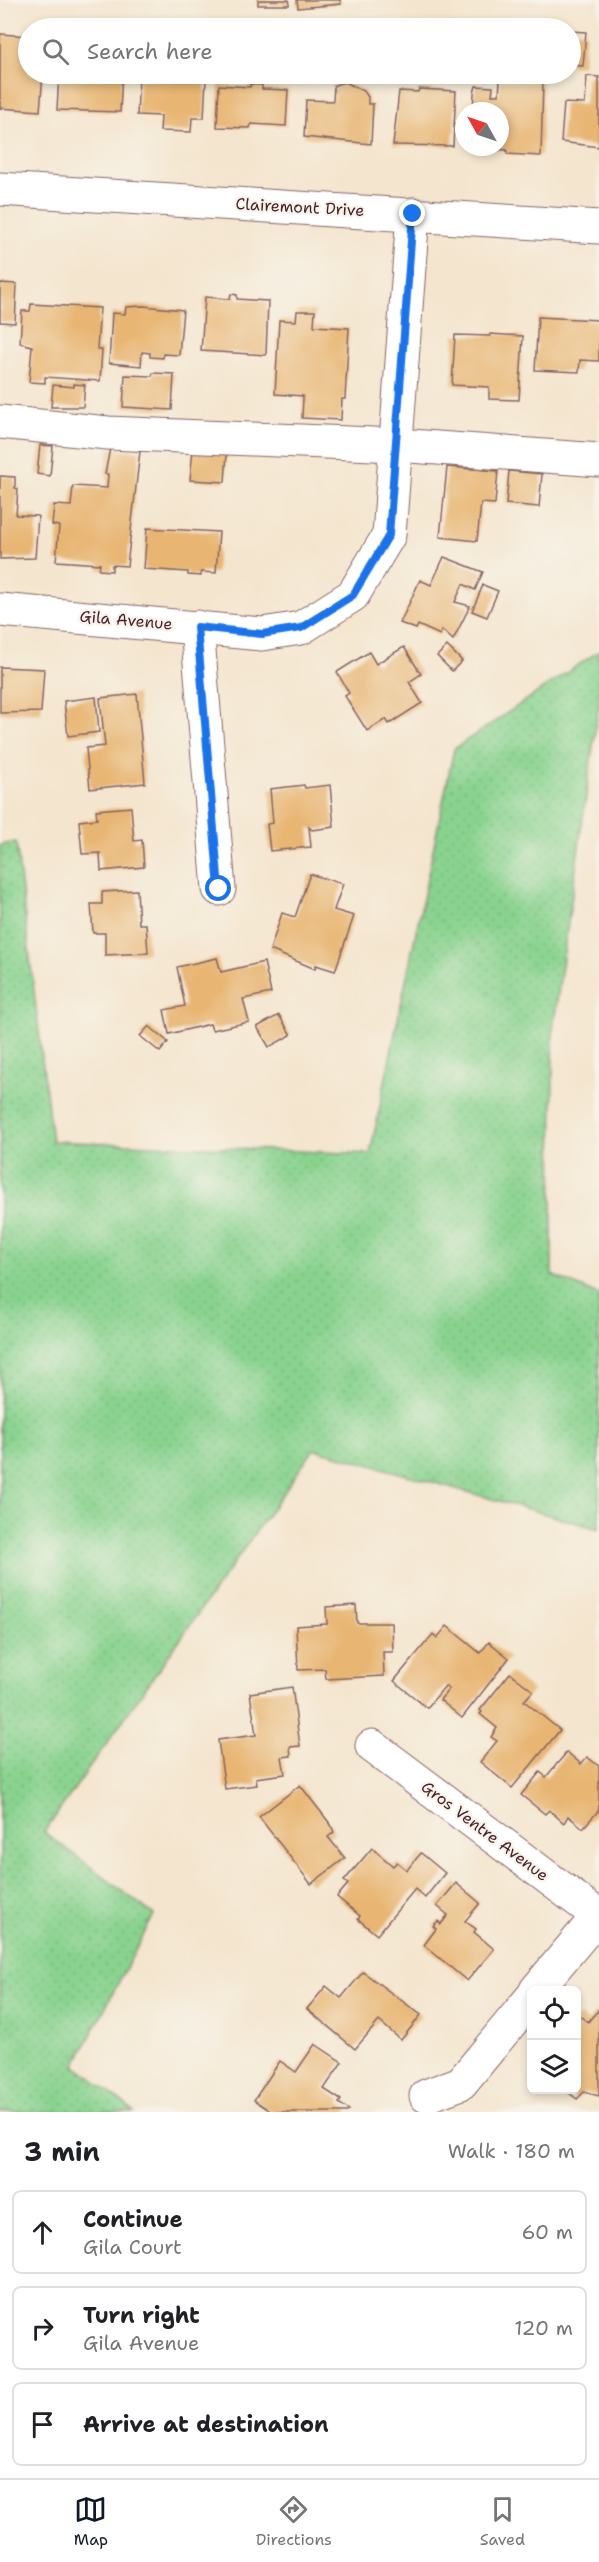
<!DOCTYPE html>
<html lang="en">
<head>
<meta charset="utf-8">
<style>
	body { margin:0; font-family:"Shantell Sans",sans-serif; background:#f6f6f6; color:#202124 }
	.controls { position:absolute; right:18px; bottom:18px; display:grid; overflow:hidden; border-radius:9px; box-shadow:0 3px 9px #0003 }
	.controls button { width:54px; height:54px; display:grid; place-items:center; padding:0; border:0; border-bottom:2px solid #e0e0e0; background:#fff; color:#202124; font:30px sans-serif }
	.compass { position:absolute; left:455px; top:102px; width:54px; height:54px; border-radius:50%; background:#fff; box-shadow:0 3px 9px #0003; rotate:310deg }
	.stop { position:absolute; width:18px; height:18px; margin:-14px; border:4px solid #1a73e8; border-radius:50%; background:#fff }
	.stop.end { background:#1a73e8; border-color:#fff; box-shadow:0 2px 6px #0008 }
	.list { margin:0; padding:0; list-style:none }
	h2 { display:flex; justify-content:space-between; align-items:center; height:78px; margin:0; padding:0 24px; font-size:26px }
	h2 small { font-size:20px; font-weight:400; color:#757577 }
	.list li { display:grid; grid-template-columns:39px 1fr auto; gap:18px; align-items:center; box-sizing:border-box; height:84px; margin:0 12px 12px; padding:0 12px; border:2px solid #e0e0e0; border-radius:9px }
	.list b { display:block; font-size:22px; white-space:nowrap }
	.list p { margin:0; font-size:20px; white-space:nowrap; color:#757577 }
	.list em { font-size:20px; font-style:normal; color:#757577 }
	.icon { flex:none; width:33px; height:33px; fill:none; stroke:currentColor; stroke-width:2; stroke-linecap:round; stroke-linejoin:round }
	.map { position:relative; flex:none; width:599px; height:2112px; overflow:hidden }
	.search { position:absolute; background:#fff; box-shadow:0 3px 9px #0003; left:18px; right:18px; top:18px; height:66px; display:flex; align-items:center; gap:15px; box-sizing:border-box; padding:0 21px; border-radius:33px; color:#757577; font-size:22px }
	.sheet { height:366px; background:#fff }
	nav { display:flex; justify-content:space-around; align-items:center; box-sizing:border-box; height:84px; border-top:2px solid #e0e0e0; background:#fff; font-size:16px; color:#757577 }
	nav a { display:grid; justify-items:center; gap:3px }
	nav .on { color:#111827 }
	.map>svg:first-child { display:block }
</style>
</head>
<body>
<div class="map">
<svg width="599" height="2112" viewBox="0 0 599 2112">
	<defs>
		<pattern id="grass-dots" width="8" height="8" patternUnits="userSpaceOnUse" patternTransform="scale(1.5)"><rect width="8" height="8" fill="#89d38f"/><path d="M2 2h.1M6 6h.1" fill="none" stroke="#78b57c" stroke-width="1.8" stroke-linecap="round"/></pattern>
	</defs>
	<rect width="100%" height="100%" fill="#f7f3e8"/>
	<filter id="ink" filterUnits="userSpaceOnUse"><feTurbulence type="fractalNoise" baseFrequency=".0167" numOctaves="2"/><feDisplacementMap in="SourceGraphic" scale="12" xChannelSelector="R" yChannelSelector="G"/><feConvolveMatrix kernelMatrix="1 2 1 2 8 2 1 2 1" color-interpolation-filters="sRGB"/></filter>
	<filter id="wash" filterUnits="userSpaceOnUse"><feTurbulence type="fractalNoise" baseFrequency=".008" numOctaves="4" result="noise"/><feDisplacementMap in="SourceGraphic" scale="24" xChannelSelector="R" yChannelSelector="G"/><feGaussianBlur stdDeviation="1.35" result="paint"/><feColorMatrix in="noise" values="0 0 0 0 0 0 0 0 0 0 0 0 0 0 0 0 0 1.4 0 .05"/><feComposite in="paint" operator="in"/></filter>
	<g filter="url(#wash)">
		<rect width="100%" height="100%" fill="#f4e5ce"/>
		<polygon fill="url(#grass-dots)" stroke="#6a795d" stroke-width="1.5" points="599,651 599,704 553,1029 552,1275 599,1295 599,1529 314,1449 44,1832 154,1915 75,2065 134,2112 0,2112 0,845 16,842 52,1141 370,1154 454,749"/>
		<g id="blocks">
			<g fill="#e8b572">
				<rect x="258" y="0" width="31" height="5"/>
				<polygon points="297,0 340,0 341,4 298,8"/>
				<polygon points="570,31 586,32 583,66 570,65"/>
				<polygon points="0,34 28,36 28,74 43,74 40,111 0,108"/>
				<polygon points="59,74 122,74 120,112 57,110"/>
				<polygon points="139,76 206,79 204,118 192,118 191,132 160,131 161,116 137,115"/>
				<polygon points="587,76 599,77 599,147 561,142 564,103 585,104"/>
				<polygon points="500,80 543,82 541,156 507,154 507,150 492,149 500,147 500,111 473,111 474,93 476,86 493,87 492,95 499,95"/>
				<polygon points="345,82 364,91 368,97 368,104 373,104 371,144 304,137 306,100 333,101 334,85"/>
				<polygon points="250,84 262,85 262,89 288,90 286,126 251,124 250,128 217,127 219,85 250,87"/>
				<polygon points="419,89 456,91 453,146 393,145 399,91 418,92"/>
				<polygon points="0,283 17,284 15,323 0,322"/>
				<polygon points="231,294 237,295 237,299 268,301 266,355 201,351 205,297 230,299"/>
				<polygon points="31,304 100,308 97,349 102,350 100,381 45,377 45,383 29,382 32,346 20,343 22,311 30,311"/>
				<polygon points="143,306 183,310 179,355 163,354 163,358 150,357 150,353 142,352 141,366 109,363 112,313 125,314 126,307"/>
				<polygon points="297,311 315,311 314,326 349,328 345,399 342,399 341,420 302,418 303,396 275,394 279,320 296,321"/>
				<polygon points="538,317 599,320 599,361 580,360 579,372 535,370"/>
				<polygon points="490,334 523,336 519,400 489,399 489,387 452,385 455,335 490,336"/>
				<polygon points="153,373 174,374 172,410 123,407 125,375 152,376"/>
				<polygon points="74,384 85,385 83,407 51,407 53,385 74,387"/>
				<polygon points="40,445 53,446 50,476 37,474"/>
				<polygon points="110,448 140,451 127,566 112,565 112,571 99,570 100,564 56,561 59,526 52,525 54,505 71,506 73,486 107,488 108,474 105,474"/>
				<polygon points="193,450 227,453 225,482 190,480"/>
				<polygon points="447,467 498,471 495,504 481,503 477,541 440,537"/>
				<polygon points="509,471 542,474 539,507 506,504"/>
				<polygon points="0,476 15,477 15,488 18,489 16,515 38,516 35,558 0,559"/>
				<polygon points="147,528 219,532 216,573 201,572 201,576 188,575 188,572 144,569"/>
				<polygon points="444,557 483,572 475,590 463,584 455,602 470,606 453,640 442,630 440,635 418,625 416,629 400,623 420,580 431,585"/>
				<polygon points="483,585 498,591 487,617 472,611"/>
				<polygon points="447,646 462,661 452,671 437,656"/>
				<polygon points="404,647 421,674 409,682 422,703 389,724 386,719 367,731 345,696 349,693 337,672 369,652 376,664"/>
				<polygon points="0,667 44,669 41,712 0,713"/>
				<polygon points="137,694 145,783 90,789 86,748 105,746 100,698"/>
				<polygon points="96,697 99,732 68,736 64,701"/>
				<polygon points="304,785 305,788 330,785 334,827 312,830 309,827 311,847 270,851 267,824 273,823 270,789"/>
				<polygon points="131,807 134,841 142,840 144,867 101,871 100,853 82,854 79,821 97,819 96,810"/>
				<polygon points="310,874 343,884 334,910 354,916 335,971 316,965 315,969 270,950 282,913 295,917"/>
				<polygon points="137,890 139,924 146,924 148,953 105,955 105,933 93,933 91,904 102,904 102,892"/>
				<polygon points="217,958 221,972 264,962 271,993 243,999 249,1022 212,1030 210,1024 169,1034 164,1010 185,1006 177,967"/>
				<polygon points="279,1015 291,1035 269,1047 257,1027"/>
				<polygon points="149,1026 168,1042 160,1052 140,1036"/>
				<polygon points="356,1605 357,1623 392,1623 393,1652 383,1652 384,1676 326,1679 325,1669 298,1670 296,1626 327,1624 326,1607"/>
				<polygon points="447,1626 480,1653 489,1642 509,1658 462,1718 440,1700 449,1689 445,1686 427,1708 394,1681 433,1634 437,1638"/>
				<polygon points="510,1673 533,1691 524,1701 560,1730 512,1788 480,1762 497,1741 491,1737 497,1728 480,1714 482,1712 480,1710"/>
				<polygon points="292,1687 300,1746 290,1747 291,1756 282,1757 285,1774 256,1778 257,1785 225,1789 218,1740 256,1735 250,1693"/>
				<polygon points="567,1752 581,1764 587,1757 599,1766 599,1810 583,1828 568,1816 564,1823 549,1810 545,1814 521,1795 540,1772 546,1777"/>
				<polygon points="300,1785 331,1825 334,1832 328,1837 345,1858 311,1884 259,1817"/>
				<polygon points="372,1848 393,1866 397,1862 407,1870 421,1853 445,1873 425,1898 415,1889 377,1935 358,1919 360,1916 337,1897 348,1884 344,1881"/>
				<polygon points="456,1883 480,1903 465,1921 476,1929 474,1932 494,1949 467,1981 424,1945 436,1929 433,1926 438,1921 441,1924 448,1915 437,1906"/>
				<polygon points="363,1972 421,2015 401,2040 379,2021 355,2049 307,2009 326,1986 341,1998"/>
				<polygon points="599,2009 599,2096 584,2092 577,2099 565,2090 576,2090 576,2020 580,2016 588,2022"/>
				<polygon points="315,2044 342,2062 324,2089 341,2100 339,2103 349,2110 347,2112 272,2112 254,2100 280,2061 296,2072"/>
			</g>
		</g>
	</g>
	<g filter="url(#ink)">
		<use href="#blocks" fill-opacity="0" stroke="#866464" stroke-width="1.5"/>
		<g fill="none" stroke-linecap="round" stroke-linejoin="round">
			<g stroke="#866464" stroke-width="35">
				<g id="minor">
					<polyline points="0,422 108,433 397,445 599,460"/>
					<polyline points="0,610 262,634 301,628 353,595 389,535 413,214"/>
					<polyline points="197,627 219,889"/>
					<polyline points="372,1746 599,1916"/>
					<polyline points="536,1990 599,1915"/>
					<polyline points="426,2096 461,2083 532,1997"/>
				</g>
			</g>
			<g stroke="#866464" stroke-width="35">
				<polyline id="major" points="0,189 599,227"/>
			</g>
			<use href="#minor" stroke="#fff" stroke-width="33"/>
			<use href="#major" stroke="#fff" stroke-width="33"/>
		</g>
	</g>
	<g fill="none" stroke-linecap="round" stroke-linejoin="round" filter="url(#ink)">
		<polyline stroke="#1a73e8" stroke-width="8" points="219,889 197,627 262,634 301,628 353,595 389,535 413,214"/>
	</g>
	<g text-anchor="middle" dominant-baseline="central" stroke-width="4.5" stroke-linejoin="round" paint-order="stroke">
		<g font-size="16" fill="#4a1f2b" stroke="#f7f3e8">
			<text transform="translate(300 207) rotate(3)">Clairemont Drive</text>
			<text transform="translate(126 620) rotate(5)">Gila Avenue</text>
			<text transform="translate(485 1831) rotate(37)">Gros Ventre Avenue</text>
		</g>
	</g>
</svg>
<div class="controls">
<button><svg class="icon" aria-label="locate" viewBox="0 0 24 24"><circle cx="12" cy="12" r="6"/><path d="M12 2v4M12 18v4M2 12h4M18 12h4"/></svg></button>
<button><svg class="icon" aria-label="layers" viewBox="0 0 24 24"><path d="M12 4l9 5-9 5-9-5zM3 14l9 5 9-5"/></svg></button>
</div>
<svg class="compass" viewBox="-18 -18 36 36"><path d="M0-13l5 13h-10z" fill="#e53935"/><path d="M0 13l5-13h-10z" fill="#757577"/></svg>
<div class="stop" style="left:219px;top:889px"></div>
<div class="stop end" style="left:413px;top:214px"></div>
<div class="search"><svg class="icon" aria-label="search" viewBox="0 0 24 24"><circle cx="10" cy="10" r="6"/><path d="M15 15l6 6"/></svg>Search here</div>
</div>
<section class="sheet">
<h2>3 min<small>Walk · 180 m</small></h2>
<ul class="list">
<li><svg class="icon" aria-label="ahead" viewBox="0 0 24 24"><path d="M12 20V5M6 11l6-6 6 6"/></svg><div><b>Continue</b><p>Gila Court</p></div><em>60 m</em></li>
<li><svg class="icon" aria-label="right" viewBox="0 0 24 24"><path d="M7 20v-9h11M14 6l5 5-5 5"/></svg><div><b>Turn right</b><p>Gila Avenue</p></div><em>120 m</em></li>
<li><svg class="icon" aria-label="arrive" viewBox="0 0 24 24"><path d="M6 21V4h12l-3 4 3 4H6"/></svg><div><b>Arrive at destination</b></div></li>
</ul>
</section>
<nav>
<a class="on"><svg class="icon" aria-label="map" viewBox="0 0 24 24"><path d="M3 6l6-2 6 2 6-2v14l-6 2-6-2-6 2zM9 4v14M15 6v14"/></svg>Map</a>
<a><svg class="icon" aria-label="directions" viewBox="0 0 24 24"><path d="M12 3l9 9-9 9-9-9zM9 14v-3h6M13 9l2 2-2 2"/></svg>Directions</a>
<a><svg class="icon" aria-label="saved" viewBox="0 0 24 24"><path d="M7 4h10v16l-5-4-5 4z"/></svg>Saved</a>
</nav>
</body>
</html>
